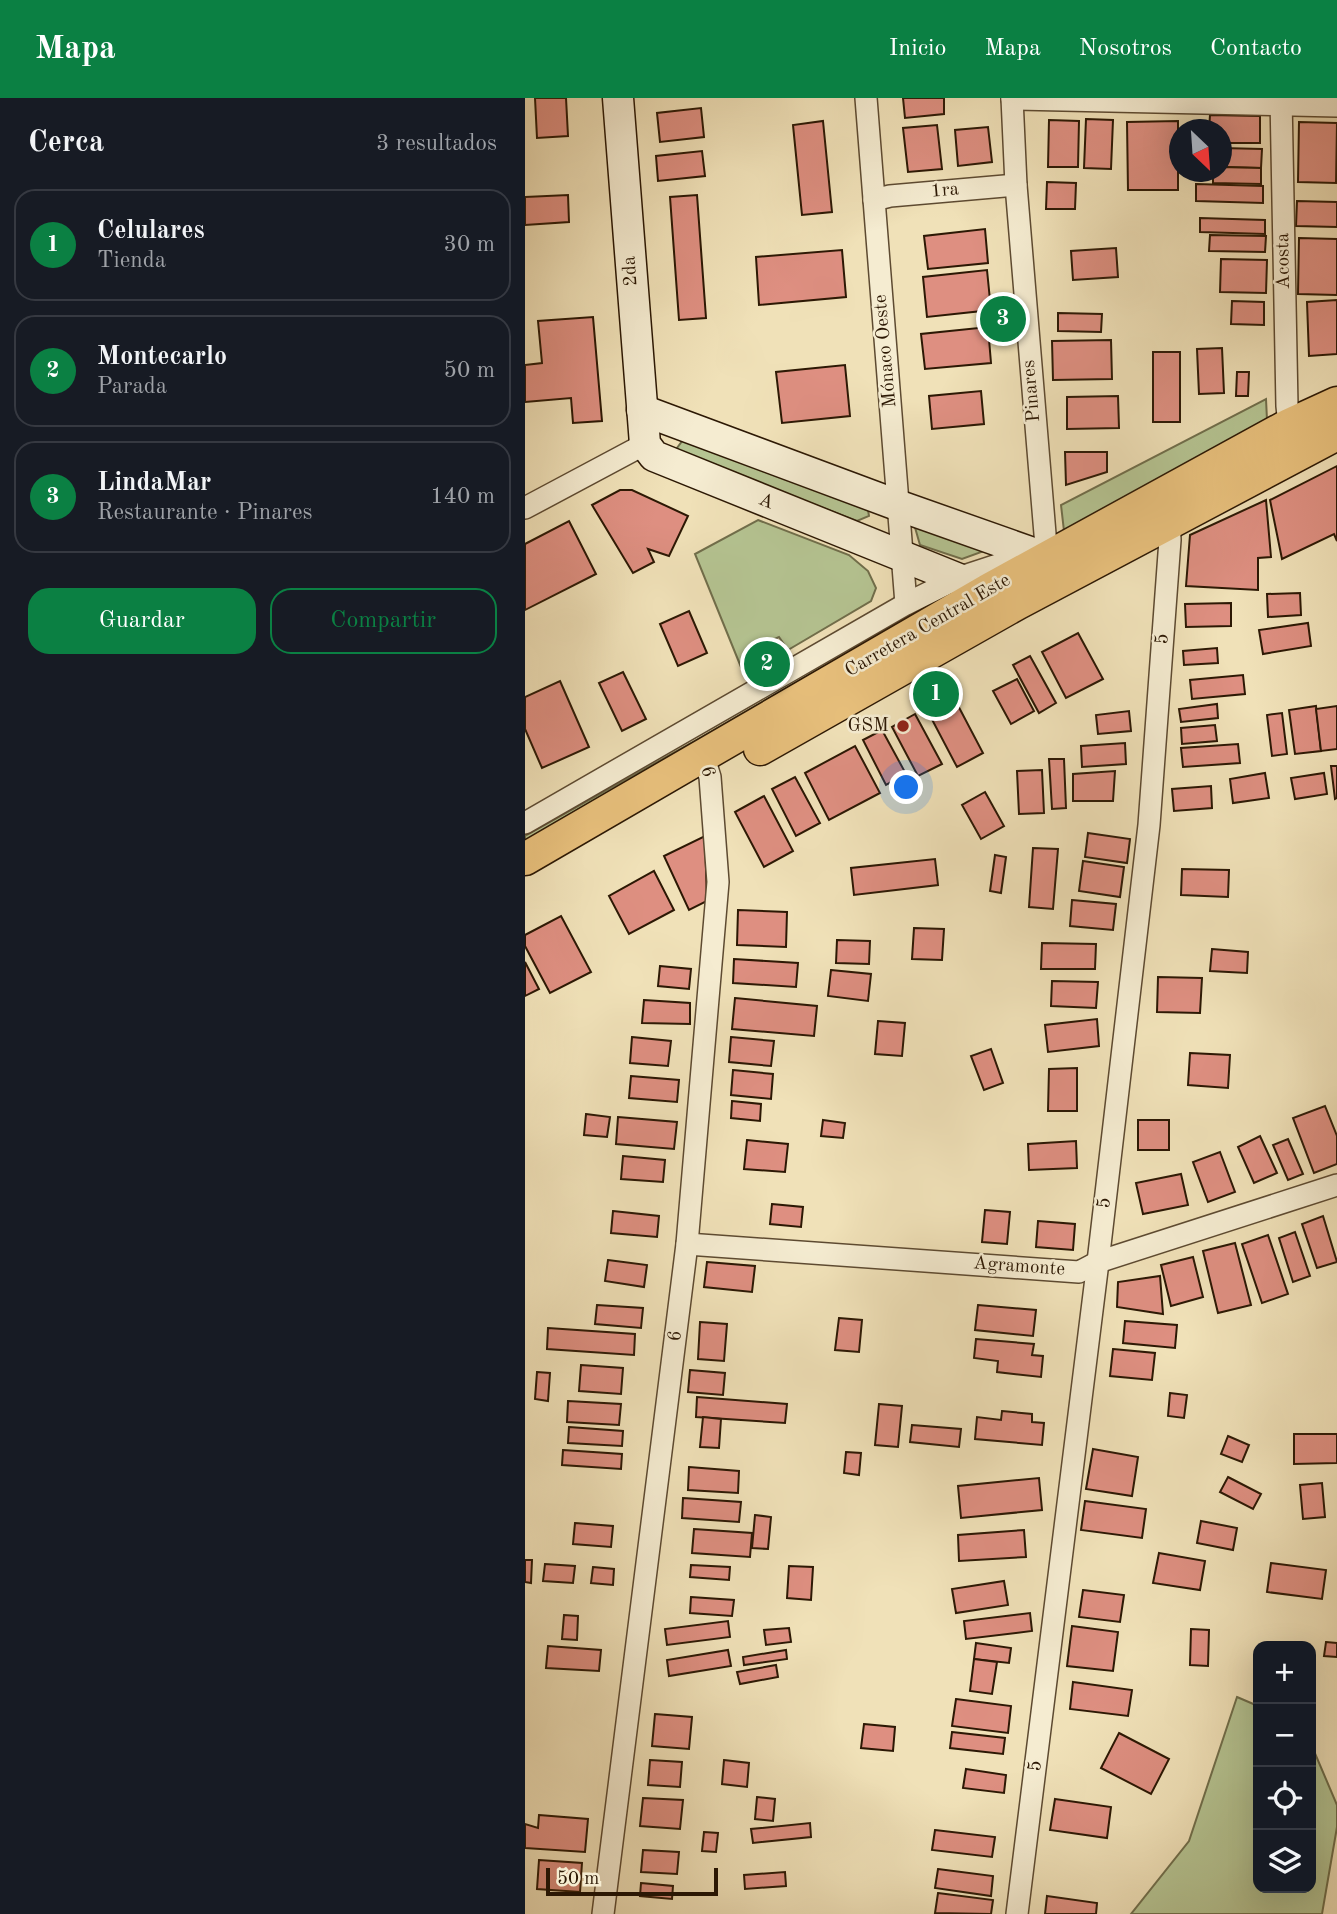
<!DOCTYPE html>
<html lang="es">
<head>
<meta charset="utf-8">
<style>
	body { margin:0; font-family:"Old Standard TT",serif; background:#20242c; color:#f1f3f6 }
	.controls { position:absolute; right:21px; bottom:21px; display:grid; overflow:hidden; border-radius:14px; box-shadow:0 7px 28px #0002 }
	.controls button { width:63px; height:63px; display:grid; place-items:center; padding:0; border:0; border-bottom:2px solid #363941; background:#171b24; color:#f1f3f6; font:35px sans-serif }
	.compass { position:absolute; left:644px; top:21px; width:63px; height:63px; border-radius:50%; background:#171b24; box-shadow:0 7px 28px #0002; rotate:155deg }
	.scale { position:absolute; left:21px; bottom:18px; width:172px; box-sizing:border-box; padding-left:7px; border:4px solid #2c1804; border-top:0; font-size:19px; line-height:24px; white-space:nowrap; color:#2c1804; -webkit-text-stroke:5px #f5ecd1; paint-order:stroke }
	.you { position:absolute; left:382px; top:690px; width:24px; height:24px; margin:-18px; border:5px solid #fff; border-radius:50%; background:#1a73e8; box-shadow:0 0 0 10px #1a73e833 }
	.badge { display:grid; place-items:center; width:46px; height:46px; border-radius:50%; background:#0b8043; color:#fff; font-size:23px; font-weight:700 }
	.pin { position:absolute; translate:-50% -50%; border:4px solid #fff; box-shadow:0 2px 7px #0006 }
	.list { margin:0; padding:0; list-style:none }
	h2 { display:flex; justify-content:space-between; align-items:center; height:91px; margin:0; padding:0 28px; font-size:30px }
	h2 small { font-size:23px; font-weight:400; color:#9ea1a6 }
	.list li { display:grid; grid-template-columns:46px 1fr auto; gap:21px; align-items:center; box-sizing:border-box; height:112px; margin:0 14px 14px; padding:0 14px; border:2px solid #363941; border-radius:21px }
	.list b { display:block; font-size:26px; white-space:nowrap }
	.list p { margin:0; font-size:23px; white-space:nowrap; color:#9ea1a6 }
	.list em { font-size:23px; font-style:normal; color:#9ea1a6 }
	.actions { display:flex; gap:14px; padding:21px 28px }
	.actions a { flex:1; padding:16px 0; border:2px solid #0b8043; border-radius:21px; text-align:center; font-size:24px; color:#0b8043 }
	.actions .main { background:#0b8043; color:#fff }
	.icon { flex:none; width:38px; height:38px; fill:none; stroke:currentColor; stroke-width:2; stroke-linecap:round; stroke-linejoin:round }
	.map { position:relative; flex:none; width:812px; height:1816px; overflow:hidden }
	header { display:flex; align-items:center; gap:42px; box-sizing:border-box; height:98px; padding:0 35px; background:#0b8043; color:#fff }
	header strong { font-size:33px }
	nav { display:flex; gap:38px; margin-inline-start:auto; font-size:24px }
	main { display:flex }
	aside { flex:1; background:#171b24 }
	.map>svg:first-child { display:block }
</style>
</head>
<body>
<header>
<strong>Mapa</strong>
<nav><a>Inicio</a><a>Mapa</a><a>Nosotros</a><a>Contacto</a></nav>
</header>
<main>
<aside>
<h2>Cerca<small>3 resultados</small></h2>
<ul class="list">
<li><span class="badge">1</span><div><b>Celulares</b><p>Tienda</p></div><em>30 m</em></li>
<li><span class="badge">2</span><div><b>Montecarlo</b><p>Parada</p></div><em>50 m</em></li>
<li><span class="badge">3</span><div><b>LindaMar</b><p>Restaurante · Pinares</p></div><em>140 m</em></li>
</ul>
<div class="actions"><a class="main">Guardar</a><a>Compartir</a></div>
</aside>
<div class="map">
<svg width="812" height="1816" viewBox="0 0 812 1816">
	<rect width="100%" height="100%" fill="#f0e1b8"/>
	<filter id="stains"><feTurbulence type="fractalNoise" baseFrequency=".00286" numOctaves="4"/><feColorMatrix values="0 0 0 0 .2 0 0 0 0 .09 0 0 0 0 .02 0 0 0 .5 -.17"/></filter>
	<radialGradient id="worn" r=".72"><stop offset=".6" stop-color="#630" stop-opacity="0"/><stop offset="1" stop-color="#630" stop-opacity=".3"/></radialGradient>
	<g fill="#b5c492" stroke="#706e4b" stroke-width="2">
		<polygon points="741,301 742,322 539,433 536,407"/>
		<polygon points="158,342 343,412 344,418 332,423 156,355 152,350"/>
		<polygon points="233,422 324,457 343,473 351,490 346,503 263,552 254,539 229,550 235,565 218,574 170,456"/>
		<polygon points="389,426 459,453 437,461 395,447"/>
		<polygon points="420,498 428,502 0,746 0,738 173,641"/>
		<polygon points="712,1599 733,1608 733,1790 786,1790 786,1646 812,1707 812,1729 797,1816 606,1816 664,1743"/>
	</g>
	<g fill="#de8f81" stroke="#2c1804" stroke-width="2">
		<polygon points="10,0 41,0 43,38 12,40"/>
		<polygon points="378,0 419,0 419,16 380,20"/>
		<polygon points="176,10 179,39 135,44 132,15"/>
		<polygon points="685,17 735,18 735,45 696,45 696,32 684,32"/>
		<polygon points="561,21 588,22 586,71 559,70"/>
		<polygon points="524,22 554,23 553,69 523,69"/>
		<polygon points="298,23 307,114 277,117 268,27"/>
		<polygon points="653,23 653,92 603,92 602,24"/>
		<polygon points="774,24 812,25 811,85 773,84"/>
		<polygon points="412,27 417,71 383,74 378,30"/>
		<polygon points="463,29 467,64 433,68 430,32"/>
		<polygon points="696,50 737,51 736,70 696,69"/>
		<polygon points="177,53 180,78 133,83 131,58"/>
		<polygon points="696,69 736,70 736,86 688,85 688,74 696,74"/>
		<polygon points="522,84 551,85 550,111 521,111"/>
		<polygon points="671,86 738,88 738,105 671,103"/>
		<polygon points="43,97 44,124 0,127 0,99"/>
		<polygon points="172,97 181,220 154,222 145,99"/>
		<polygon points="772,103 812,104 812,129 771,128"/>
		<polygon points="675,120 740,122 740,136 675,134"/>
		<polygon points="460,131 463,165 403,171 399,138"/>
		<polygon points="685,137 741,138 740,154 684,153"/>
		<polygon points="774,140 812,141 812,197 773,196"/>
		<polygon points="591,150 593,179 548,182 546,153"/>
		<polygon points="317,152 321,199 234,207 231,159"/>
		<polygon points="696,161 742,162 741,195 695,194"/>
		<polygon points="462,172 466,212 402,219 398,179"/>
		<polygon points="812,202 812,256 784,258 782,204"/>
		<polygon points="707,203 739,204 739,227 706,226"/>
		<polygon points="533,215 577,216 576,234 533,233"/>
		<polygon points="68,219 77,323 48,325 46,300 0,304 0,267 17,265 13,223"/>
		<polygon points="463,229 466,265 400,271 396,236"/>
		<polygon points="586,242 587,281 528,282 527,243"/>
		<polygon points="697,250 699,295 674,296 672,251"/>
		<rect x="628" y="254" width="27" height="70"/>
		<polygon points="320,267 325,318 257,325 251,274"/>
		<polygon points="712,274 724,274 723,298 711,298"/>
		<polygon points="456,293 459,326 407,331 404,298"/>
		<polygon points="593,298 594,330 542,331 542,299"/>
		<polygon points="540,354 582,354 582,374 541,387"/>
		<polygon points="812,368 812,443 809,436 757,461 745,402"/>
		<polygon points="95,392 107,392 163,418 144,458 123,451 129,464 108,475 67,407"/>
		<polygon points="741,402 746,459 733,460 733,492 661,488 665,437"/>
		<polygon points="44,423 71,476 0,512 0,446"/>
		<polygon points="775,495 776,517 743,519 742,496"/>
		<polygon points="706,505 706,528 661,529 660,506"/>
		<polygon points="164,513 182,555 153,568 135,526"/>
		<polygon points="783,525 786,548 738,556 734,532"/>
		<polygon points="553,535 578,581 541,600 517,554"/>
		<polygon points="692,550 693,565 659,567 658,553"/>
		<polygon points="505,558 531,605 514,615 488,567"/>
		<polygon points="98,574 121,621 97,633 74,585"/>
		<polygon points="718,577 720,596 667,601 665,582"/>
		<polygon points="492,581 509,613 486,626 468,593"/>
		<polygon points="35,583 64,649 17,670 0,631 0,599"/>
		<polygon points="428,598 458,655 432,669 402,612"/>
		<polygon points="692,606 693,620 656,624 654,611"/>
		<polygon points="791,608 796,653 770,656 764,612"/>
		<polygon points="812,608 812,651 796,653 791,611"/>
		<polygon points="604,613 606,633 573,636 571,617"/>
		<polygon points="757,615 762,656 747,658 742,617"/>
		<polygon points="390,616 417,666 393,678 367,629"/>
		<polygon points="690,627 692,643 657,646 656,630"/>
		<polygon points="357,632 381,676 361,687 338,642"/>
		<polygon points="600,645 601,666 557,669 556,648"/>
		<polygon points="713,646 715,665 658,669 656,650"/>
		<polygon points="330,648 355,695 304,722 280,675"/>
		<polygon points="524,661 539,661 541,710 527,711"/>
		<polygon points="806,668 812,668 812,700 810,701"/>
		<polygon points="517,672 519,715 494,716 492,673"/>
		<polygon points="590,673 588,703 548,703 548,676"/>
		<polygon points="740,675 744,700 708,705 705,681"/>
		<polygon points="799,675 802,696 770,701 766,680"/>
		<polygon points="270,679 295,725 271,738 247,691"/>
		<polygon points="686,688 687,710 649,713 647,691"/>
		<polygon points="460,694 479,728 456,741 437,707"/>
		<polygon points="239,698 268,753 239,769 210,714"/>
		<polygon points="563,735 605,741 602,765 560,759"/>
		<polygon points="180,738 182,803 164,812 139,758"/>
		<polygon points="508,750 533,751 528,811 504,809"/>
		<polygon points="470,757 481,759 476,795 465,793"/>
		<polygon points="410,761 413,787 329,797 326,770"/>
		<polygon points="558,763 599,769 595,799 554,793"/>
		<polygon points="657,771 704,772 703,799 656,797"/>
		<polygon points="129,773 149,812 104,836 84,798"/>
		<polygon points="547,802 591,806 588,832 545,828"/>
		<polygon points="213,812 262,814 261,849 212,847"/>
		<polygon points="36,818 66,874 25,895 0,848 0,837"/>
		<polygon points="389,830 419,831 417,862 387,861"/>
		<polygon points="312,842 345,843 344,866 311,865"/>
		<polygon points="517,845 571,846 570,871 516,871"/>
		<polygon points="687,851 723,854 722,875 685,873"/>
		<polygon points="209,861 273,865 271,889 208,885"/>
		<polygon points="0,864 14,891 0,898"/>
		<polygon points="135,868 166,871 164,891 133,888"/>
		<polygon points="306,872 346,876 343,903 303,898"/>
		<polygon points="633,879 677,880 675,915 632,914"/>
		<polygon points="527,883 573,884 571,910 526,908"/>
		<polygon points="210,900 292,908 289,938 207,931"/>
		<polygon points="119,902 165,905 165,926 117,925"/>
		<polygon points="572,921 574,948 523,954 520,927"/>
		<polygon points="353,923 380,925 377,958 350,956"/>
		<polygon points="107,939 146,943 143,968 105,965"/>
		<polygon points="206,939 249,943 246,968 204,964"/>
		<polygon points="466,951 478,985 459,992 446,958"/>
		<polygon points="665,955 705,957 703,990 663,987"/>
		<polygon points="552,970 552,1013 523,1013 524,971"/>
		<polygon points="208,972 248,976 246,1001 206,997"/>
		<polygon points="106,978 154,982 152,1004 104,1000"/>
		<polygon points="207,1003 236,1006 235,1023 206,1020"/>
		<polygon points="800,1008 812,1038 812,1066 789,1075 768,1020"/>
		<polygon points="61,1016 85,1019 82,1039 59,1037"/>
		<polygon points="93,1019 152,1024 149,1051 91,1046"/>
		<polygon points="298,1022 320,1025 318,1040 296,1038"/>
		<rect x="613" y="1022" width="31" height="30"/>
		<polygon points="735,1038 752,1075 729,1085 713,1049"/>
		<polygon points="763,1041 778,1076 763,1082 748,1047"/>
		<polygon points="222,1042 263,1046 260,1074 219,1071"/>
		<polygon points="551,1043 552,1070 504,1072 503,1046"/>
		<polygon points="695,1054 710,1094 683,1104 668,1064"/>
		<polygon points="98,1058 140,1062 138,1084 96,1081"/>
		<polygon points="656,1076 663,1107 618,1116 611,1085"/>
		<polygon points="247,1106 278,1109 276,1129 245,1126"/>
		<polygon points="460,1112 485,1114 482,1146 457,1144"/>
		<polygon points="88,1113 134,1118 132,1139 86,1135"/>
		<polygon points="798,1118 812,1164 792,1170 777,1126"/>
		<polygon points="513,1123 550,1126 548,1152 511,1149"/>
		<polygon points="770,1134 785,1178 768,1184 754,1140"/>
		<polygon points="743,1137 763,1196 737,1205 717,1146"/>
		<polygon points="710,1145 726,1207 693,1215 678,1153"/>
		<polygon points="668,1159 678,1199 646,1208 636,1167"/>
		<polygon points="83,1162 122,1167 119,1189 80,1183"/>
		<polygon points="182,1164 230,1168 227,1194 179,1189"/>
		<polygon points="635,1178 638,1216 592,1209 593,1184"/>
		<polygon points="72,1207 118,1210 116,1230 70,1226"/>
		<polygon points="453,1207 511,1212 508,1238 450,1232"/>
		<polygon points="314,1220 337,1222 334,1254 310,1252"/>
		<polygon points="600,1223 652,1227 650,1250 598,1245"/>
		<polygon points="175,1224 202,1226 199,1263 173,1261"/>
		<polygon points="23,1230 110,1236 109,1257 22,1251"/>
		<polygon points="451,1241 509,1246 507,1257 518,1258 516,1279 472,1274 473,1263 449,1260"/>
		<polygon points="588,1251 630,1255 627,1282 585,1278"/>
		<polygon points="56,1267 98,1270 96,1296 54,1293"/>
		<polygon points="165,1272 200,1275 198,1297 163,1294"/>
		<polygon points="12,1274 25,1275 23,1303 10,1301"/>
		<polygon points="645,1295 662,1297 659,1320 643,1318"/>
		<polygon points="172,1299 262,1306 260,1325 171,1319"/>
		<polygon points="43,1303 96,1306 94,1327 42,1324"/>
		<polygon points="354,1306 377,1308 373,1349 350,1347"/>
		<polygon points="477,1313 507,1316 507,1324 519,1325 517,1347 450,1341 452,1319 476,1322"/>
		<polygon points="178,1319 196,1321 194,1350 175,1349"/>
		<polygon points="387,1327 436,1331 434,1349 385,1344"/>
		<polygon points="44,1329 98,1333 97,1348 43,1345"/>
		<polygon points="769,1336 812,1336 812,1365 769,1366"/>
		<polygon points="703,1338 724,1347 717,1364 696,1356"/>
		<polygon points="568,1351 613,1359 607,1398 561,1391"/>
		<polygon points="38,1352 97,1356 96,1371 37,1367"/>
		<polygon points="321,1354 336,1355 334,1377 319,1375"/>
		<polygon points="164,1369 214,1373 213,1395 163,1392"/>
		<polygon points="703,1379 736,1396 728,1411 695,1394"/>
		<polygon points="514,1380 517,1412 436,1420 433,1388"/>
		<polygon points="797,1385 800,1419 778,1421 775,1387"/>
		<polygon points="158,1400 216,1404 214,1424 157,1420"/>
		<polygon points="560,1403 621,1411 617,1440 556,1432"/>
		<polygon points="230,1417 246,1419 243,1451 227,1450"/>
		<polygon points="676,1423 712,1430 708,1452 672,1445"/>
		<polygon points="50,1425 88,1428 86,1449 48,1446"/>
		<polygon points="169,1431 227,1435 225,1459 167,1455"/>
		<polygon points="499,1432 501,1459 434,1463 433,1437"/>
		<polygon points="634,1455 680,1463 675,1492 628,1485"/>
		<polygon points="0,1462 7,1462 6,1485 0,1484"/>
		<polygon points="746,1465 801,1472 797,1501 742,1494"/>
		<polygon points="20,1466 50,1468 48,1485 18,1483"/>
		<polygon points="166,1467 205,1469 204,1482 165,1479"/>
		<polygon points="264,1468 288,1469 286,1502 262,1500"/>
		<polygon points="68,1469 89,1471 88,1487 66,1485"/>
		<polygon points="479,1483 483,1507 431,1515 427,1491"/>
		<polygon points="558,1492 599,1497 595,1524 554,1519"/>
		<polygon points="166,1499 209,1502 207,1518 165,1515"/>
		<polygon points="505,1515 507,1533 441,1541 439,1523"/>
		<polygon points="39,1517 53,1518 52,1542 37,1541"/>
		<polygon points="203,1523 205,1539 142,1547 140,1531"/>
		<polygon points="547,1528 593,1534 588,1573 542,1568"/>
		<polygon points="264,1530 266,1544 241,1547 239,1532"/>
		<polygon points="666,1531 684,1532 683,1568 665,1567"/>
		<polygon points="801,1544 812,1545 812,1559 799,1558"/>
		<polygon points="451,1545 486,1550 484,1565 449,1561"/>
		<polygon points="23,1548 76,1552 74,1573 21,1570"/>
		<polygon points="203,1552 206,1568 144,1578 142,1562"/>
		<polygon points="261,1552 262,1561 219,1567 218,1559"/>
		<polygon points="449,1561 472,1564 467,1596 445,1593"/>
		<polygon points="251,1567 253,1579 215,1586 212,1574"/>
		<polygon points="548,1584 607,1592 603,1618 545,1611"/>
		<polygon points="431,1601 486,1608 483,1635 427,1628"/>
		<polygon points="130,1616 167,1619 164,1651 127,1648"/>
		<polygon points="339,1626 370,1629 368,1653 336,1650"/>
		<polygon points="427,1634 480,1640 478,1656 425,1650"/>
		<polygon points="594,1635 644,1661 626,1696 576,1670"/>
		<polygon points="125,1662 157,1664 155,1689 123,1687"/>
		<polygon points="199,1662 224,1665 222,1689 197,1686"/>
		<polygon points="441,1671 481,1677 479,1695 438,1690"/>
		<polygon points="232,1699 250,1701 248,1723 230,1721"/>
		<polygon points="118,1700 158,1702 155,1731 115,1728"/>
		<polygon points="530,1701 586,1709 582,1740 525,1732"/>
		<polygon points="14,1717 63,1721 60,1754 0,1750 0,1726 13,1730"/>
		<polygon points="285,1725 286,1739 228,1745 226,1731"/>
		<polygon points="410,1732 470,1739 467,1759 407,1752"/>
		<polygon points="179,1734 193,1735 191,1754 177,1753"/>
		<polygon points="118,1752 154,1754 152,1776 116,1774"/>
		<polygon points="14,1762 57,1765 55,1794 12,1791"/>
		<polygon points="413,1771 468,1778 466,1798 410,1790"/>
		<polygon points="260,1774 261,1788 220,1791 219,1777"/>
		<polygon points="116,1785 148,1788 147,1801 115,1798"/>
		<polygon points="413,1795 468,1802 466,1816 410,1815"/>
		<polygon points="522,1798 572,1805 571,1816 520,1816"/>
	</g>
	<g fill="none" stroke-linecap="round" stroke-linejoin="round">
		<g stroke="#5d4a31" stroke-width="24">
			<g id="street">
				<polyline points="341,0 381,506"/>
				<polyline points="487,0 491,87 522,460"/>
				<polyline points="756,0 762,308 764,327 768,337"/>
				<polyline points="487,1 812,8"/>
				<polyline points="349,102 365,98 491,87"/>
				<polyline points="0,410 120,346"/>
				<polyline points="0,725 381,506 433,480 506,456"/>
				<polyline points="162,1146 554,1174 573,1164 812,1087"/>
				<polyline points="78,1816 162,1146 193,784 185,679 179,660"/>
				<polyline points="492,1816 573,1164 624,727 645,442 644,415"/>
			</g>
		</g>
		<g stroke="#2c1804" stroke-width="33">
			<g id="secondary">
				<polyline points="93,0 120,346 129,358 481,500"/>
				<polyline points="117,312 372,407 522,460 535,470"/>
			</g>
		</g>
		<g stroke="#2c1804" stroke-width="35">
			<g id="primary">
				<polyline points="235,651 493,505 812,336"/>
				<polyline points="0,761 463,492 764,327 812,305"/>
			</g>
		</g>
		<use href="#street" stroke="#f5ecd1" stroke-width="21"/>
		<use href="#secondary" stroke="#f5ecd1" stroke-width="30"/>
		<use href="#primary" stroke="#e8c07c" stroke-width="32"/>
	</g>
	<circle fill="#8f2418" stroke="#f5ecd1" stroke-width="2.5" cx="378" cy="628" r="7"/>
	<g text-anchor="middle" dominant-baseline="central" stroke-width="5" stroke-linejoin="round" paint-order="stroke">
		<g font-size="19" fill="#2c1804" stroke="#f5ecd1">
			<text transform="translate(420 93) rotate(-5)">1ra</text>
			<text transform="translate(759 163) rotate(-91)">Acosta</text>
			<text transform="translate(106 173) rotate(-94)">2da</text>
			<text transform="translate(361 253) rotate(-95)">Mónaco Oeste</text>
			<text transform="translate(507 293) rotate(-95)">Pinares</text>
			<text transform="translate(241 404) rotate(22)">A</text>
			<text transform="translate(403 528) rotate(-30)">Carretera Central Este</text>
			<text transform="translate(638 541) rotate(-86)">5</text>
			<text transform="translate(182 674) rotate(75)">6</text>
			<text transform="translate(580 1105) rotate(-83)">5</text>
			<text transform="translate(494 1169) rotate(4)">Agramonte</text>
			<text transform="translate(151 1238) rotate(-83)">6</text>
			<text transform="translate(511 1668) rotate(-83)">5</text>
		</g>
		<g font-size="19" fill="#2c1804" stroke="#f5ecd1" text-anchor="end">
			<text x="364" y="628">GSM</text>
		</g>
	</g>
	<rect width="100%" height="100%" filter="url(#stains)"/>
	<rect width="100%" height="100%" fill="url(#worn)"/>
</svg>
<div class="controls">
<button>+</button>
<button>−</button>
<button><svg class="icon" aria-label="locate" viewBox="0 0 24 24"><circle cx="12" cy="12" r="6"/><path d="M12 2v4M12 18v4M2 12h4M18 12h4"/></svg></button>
<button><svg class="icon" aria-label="layers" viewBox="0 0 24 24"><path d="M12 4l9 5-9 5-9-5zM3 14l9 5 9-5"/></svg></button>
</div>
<svg class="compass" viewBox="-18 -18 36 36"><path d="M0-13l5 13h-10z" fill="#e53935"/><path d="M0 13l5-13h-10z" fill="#9ea1a6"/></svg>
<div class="scale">50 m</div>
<div class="you"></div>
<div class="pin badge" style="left:411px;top:596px">1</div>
<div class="pin badge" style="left:242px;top:566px">2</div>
<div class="pin badge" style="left:478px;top:221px">3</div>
</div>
</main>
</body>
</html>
